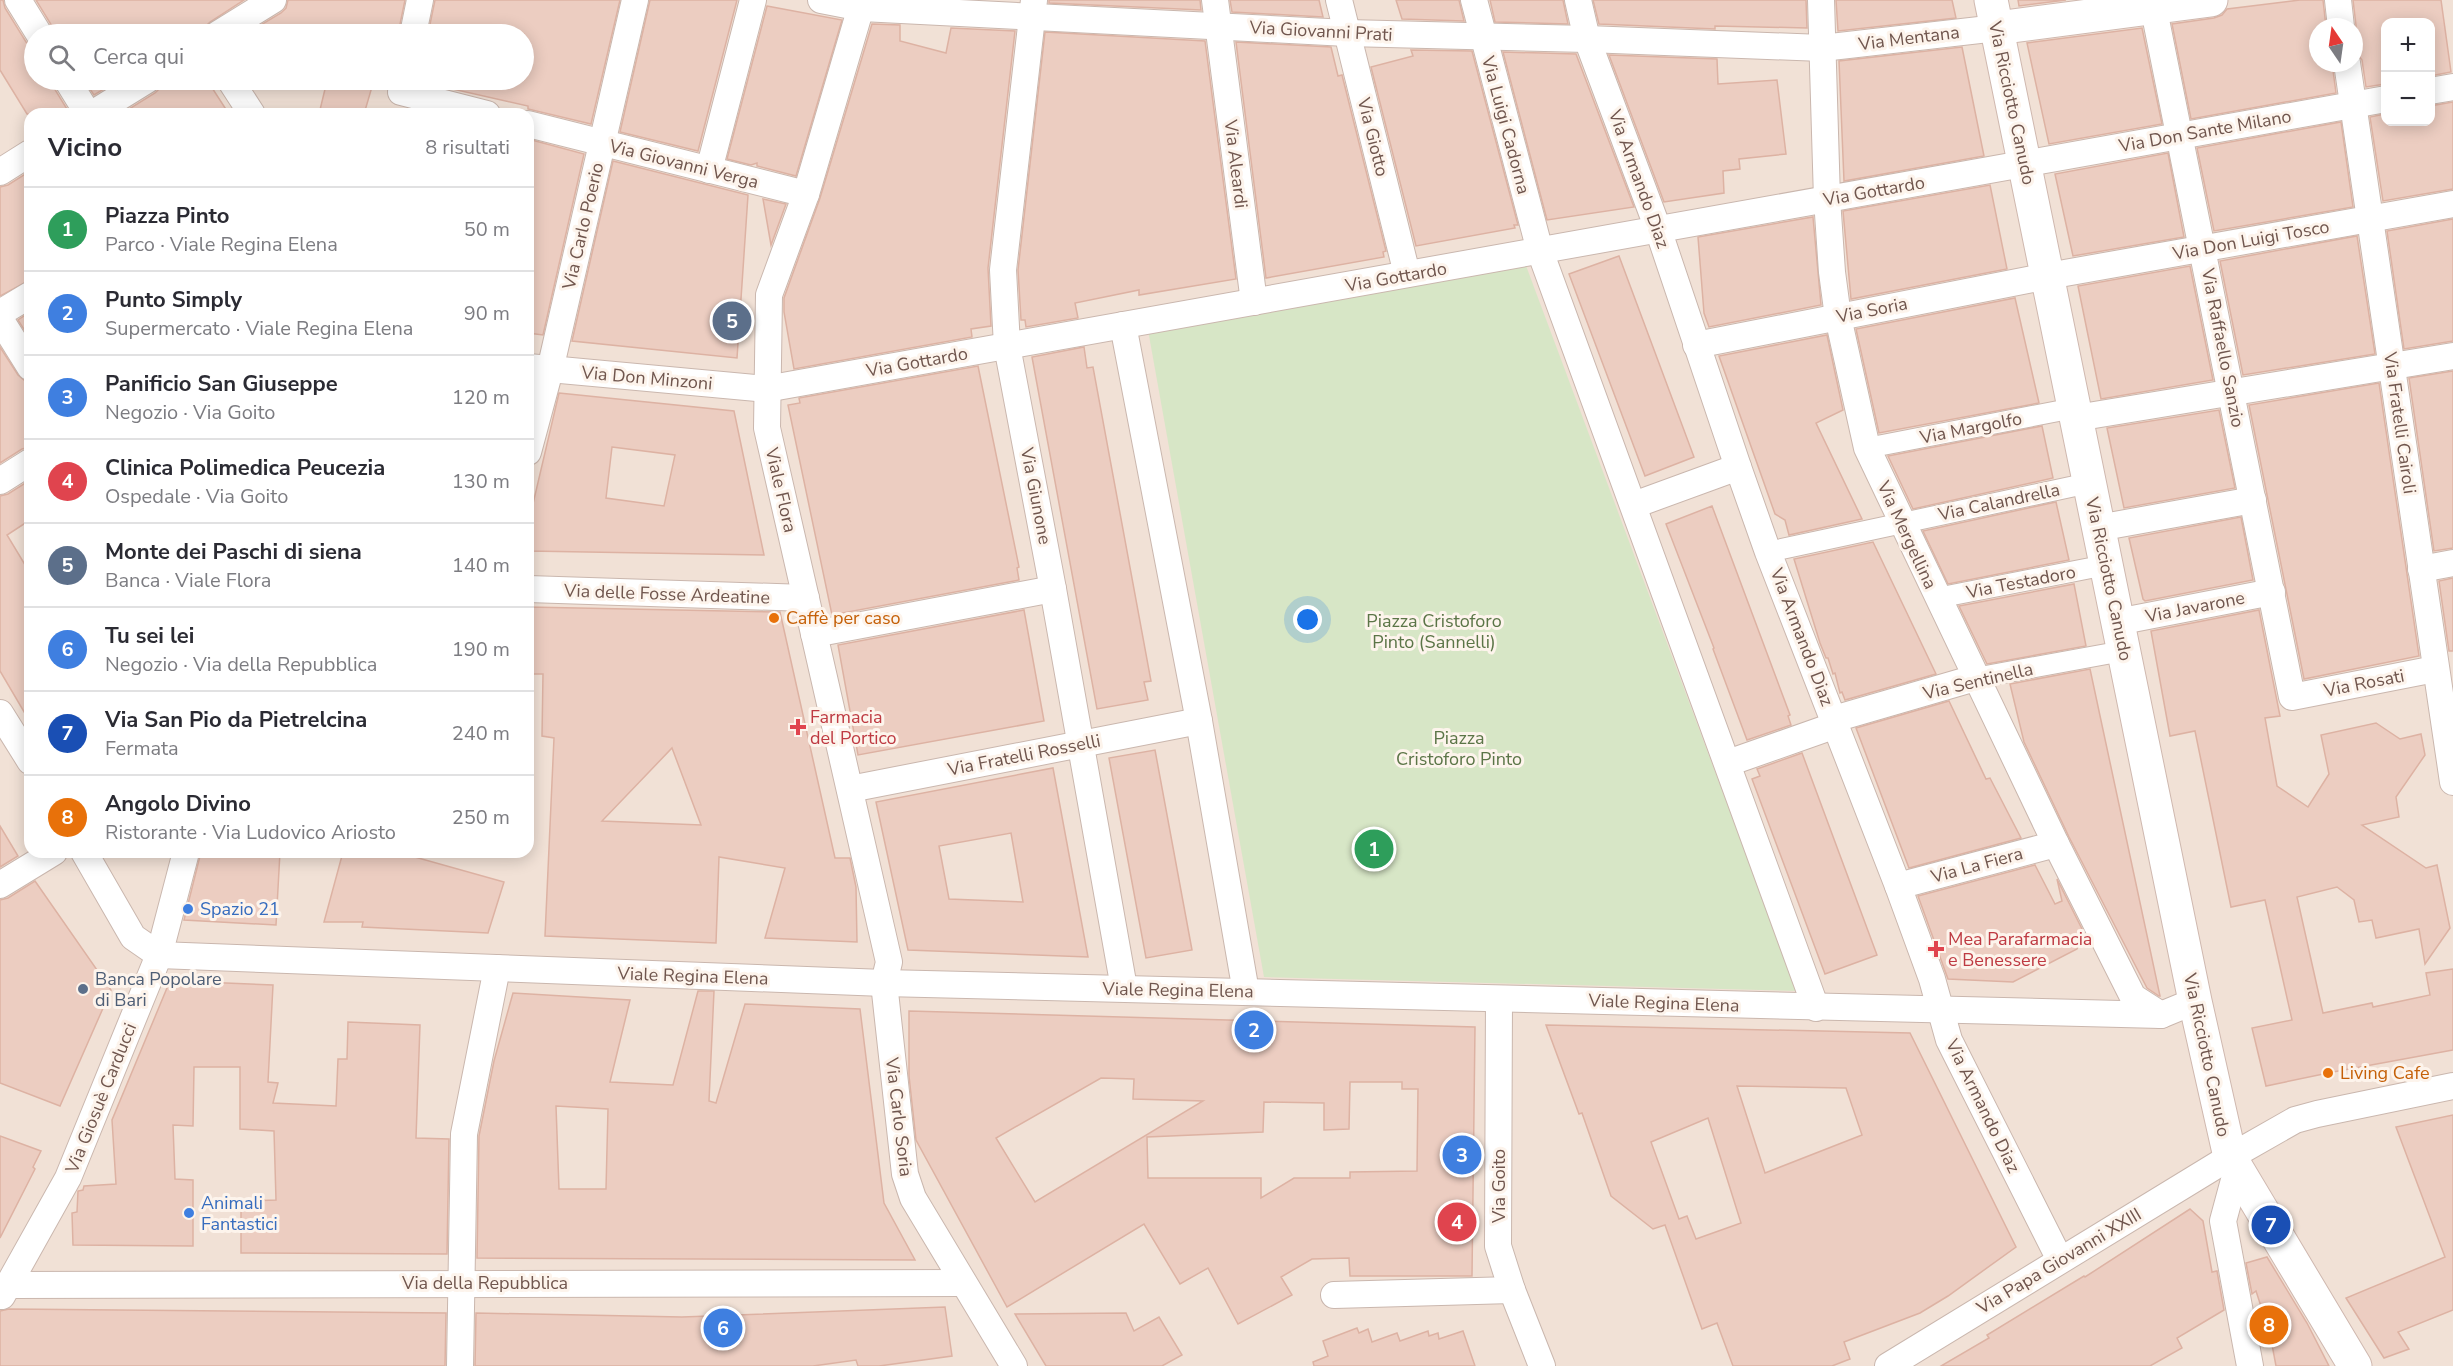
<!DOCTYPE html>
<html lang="it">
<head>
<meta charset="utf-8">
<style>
	body { margin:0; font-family:"Nunito Sans",sans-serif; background:#f2f2f3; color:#2b2b33 }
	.controls { position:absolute; right:18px; top:18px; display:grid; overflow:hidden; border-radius:12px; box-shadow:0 3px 15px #0003 }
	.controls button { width:54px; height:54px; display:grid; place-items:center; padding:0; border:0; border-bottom:2px solid #e1e1e2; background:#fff; color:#2b2b33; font:30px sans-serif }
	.compass { position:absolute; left:2309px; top:18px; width:54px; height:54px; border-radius:50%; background:#fff; box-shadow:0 3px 15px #0003; rotate:347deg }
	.you { position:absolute; left:1308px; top:620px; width:21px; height:21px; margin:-15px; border:4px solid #fff; border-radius:50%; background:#1a73e8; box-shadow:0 0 0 9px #1a73e833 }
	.badge { display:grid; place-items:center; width:39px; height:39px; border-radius:50%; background:#d93025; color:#fff; font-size:20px; font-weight:700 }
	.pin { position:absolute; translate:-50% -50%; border:3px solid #fff; box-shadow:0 2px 6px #0006 }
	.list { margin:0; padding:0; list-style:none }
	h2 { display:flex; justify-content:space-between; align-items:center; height:78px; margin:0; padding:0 24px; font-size:26px }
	h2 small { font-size:20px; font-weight:400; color:#7c7c81 }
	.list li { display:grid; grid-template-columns:39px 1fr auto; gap:18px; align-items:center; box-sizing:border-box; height:84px; padding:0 24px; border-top:2px solid #e1e1e2 }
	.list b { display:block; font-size:22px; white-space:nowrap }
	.list p { margin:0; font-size:20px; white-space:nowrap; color:#7c7c81 }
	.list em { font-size:20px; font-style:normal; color:#7c7c81 }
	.icon { flex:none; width:33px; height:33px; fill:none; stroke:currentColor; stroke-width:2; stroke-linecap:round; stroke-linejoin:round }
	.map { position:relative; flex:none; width:2453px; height:1366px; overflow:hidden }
	.search { position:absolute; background:#fff; box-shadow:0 3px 15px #0003; left:24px; top:24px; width:510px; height:66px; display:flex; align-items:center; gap:15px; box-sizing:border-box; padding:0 21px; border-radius:33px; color:#7c7c81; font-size:22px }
	.panel { position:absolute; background:#fff; box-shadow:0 3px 15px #0003; left:24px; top:108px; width:510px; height:750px; border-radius:18px }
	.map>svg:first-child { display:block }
</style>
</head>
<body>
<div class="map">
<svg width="2453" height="1366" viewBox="0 0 2453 1366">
	<rect width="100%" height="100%" fill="#faf0e6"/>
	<path fill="#f1e1d6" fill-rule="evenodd" d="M0,0h2453v1366h-2453zM2386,22h44v100h-44zM2318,27h36v36h-36zM34,34h490v46h-490zM30,114h498v738h-498z"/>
	<polygon fill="#d7e6c6" points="1525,263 1797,991 1264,977 1148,330"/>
	<g fill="#eccdc1" stroke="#ddb2a3" stroke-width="1.5" fill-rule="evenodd">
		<polygon points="0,0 3,0 5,8 26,42 34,48 34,80 52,80 54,88 70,114 27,114 0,70"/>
		<polygon points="36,0 244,0 210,22 205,27 203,34 54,34 52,26"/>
		<polygon points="288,0 405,0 398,34 246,34 281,13 286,8"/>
		<polygon points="435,0 620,0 591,124 528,109 528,106 413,80 524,80 524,34 428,34"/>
		<polygon points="650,0 737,0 698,151 620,132"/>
		<polygon points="1049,0 1200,0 1201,10 1049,3"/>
		<polygon points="1230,0 1319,0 1323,17 1232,12"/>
		<polygon points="1396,0 1459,0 1464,21 1402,19"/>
		<polygon points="1490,0 1563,0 1568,24 1495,22"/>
		<polygon points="1593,0 1806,0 1807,28 1715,26 1715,29 1599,24"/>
		<polygon points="1836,0 1952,0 1956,18 1838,31"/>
		<polygon points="2018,0 2066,0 2019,6"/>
		<polygon points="2300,0 2323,0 2326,27 2318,27 2318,63 2332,63 2336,93 2191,119 2172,24 2214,18 2222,15 2227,9"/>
		<polygon points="2353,0 2441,0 2451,72 2430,76 2430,22 2385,22 2385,84 2366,87 2362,60 2354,50 2356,25"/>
		<polygon points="767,6 842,20 796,176 757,166 757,163 751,165 727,159"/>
		<polygon points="872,24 900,25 900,41 946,53 951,28 1015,31 988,268 991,326 971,329 972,337 794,369 784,312 784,298 820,198"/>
		<polygon points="2142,28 2162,124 2049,144 2027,43"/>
		<polygon points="1045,32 1205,41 1236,279 1139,295 1139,290 1075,303 1078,318 1026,327 1025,320 1021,320 1018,270"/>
		<polygon points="1236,42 1331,47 1338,76 1342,75 1386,251 1383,252 1384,257 1266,278"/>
		<polygon points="1962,47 1984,156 1844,181 1839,61"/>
		<polygon points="1411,50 1472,51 1518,225 1514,225 1515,228 1416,246 1371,67 1413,56"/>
		<polygon points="1503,52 1576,54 1634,207 1547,220"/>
		<polygon points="1609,55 1717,59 1718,84 1777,80 1786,154 1739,159 1740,169 1723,171 1724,193 1664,202"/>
		<polygon points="84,80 119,80 94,95"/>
		<polygon points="162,80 207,80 229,114 121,114 155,93 160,88"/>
		<polygon points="300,80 374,80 364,114 319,114 326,85"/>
		<polygon points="2453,102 2453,189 2383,201 2370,117 2385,114 2385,122 2430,122 2430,106"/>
		<polygon points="2341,122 2353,207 2214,231 2197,148"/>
		<polygon points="528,139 584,154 543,335 528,333"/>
		<polygon points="2168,153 2184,237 2073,256 2055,174"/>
		<polygon points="613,161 748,195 737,358 572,341"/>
		<polygon points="30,171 30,280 0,296 0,187 8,185"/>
		<polygon points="1990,185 2007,269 1851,299 1843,211"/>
		<polygon points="763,199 786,204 771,245"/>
		<polygon points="1813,217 1821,305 1709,327 1704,313 1698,237"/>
		<polygon points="2453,219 2453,341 2404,349 2387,231"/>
		<polygon points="2357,236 2375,354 2243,375 2220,261"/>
		<polygon points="1619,256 1694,457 1645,476 1569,274"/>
		<polygon points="2190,266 2213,380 2101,399 2078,286"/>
		<polygon points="2015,298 2039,403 1879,433 1856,329"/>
		<polygon points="30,312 30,339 18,320"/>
		<polygon points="1827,335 1843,410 1816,423 1862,519 1789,535 1785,520 1775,514 1719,356"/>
		<polygon points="0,347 18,375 24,380 30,382 30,447 22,449 0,463"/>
		<polygon points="1084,347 1087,368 1093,367 1151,681 1144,682 1148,700 1097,709 1032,357"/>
		<polygon points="978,366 1019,567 1017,568 1019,580 832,615 788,405 800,403 799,398"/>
		<polygon points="2453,371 2453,548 2434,551 2409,378"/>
		<polygon points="2379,383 2419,656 2304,679 2249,405"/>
		<path d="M559,393l175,18 30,144 -236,-4v-26zM612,447l63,8 -11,51 -58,-8z"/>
		<polygon points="2219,410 2235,488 2124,508 2107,428"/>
		<polygon points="2042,426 2053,478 1913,509 1888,456"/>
		<polygon points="30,480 30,520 7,535 30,573 30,722 0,671 0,496 8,494"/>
		<polygon points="2056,502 2069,560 1948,584 1923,531"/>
		<polygon points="1712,506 1790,715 1788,716 1791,725 1747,740 1713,649 1714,648 1666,524"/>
		<polygon points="2241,517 2253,580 2145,601 2143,599 2129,538"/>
		<polygon points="1873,542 1936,674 1845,700 1842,692 1840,693 1835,673 1833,674 1828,658 1826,658 1820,643 1794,559"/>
		<polygon points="2453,578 2453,651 2449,651 2439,581"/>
		<polygon points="2074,584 2086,646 1987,664 1959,606"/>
		<path d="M528,607l252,5 55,246h15l6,29 1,55 -92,-4 20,-70 -66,-11 -3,86 -171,-7 9,-198 -12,-2 1,-62h-15zM672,748l29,77 -99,-4z"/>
		<polygon points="1024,610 1044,721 858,755 838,645"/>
		<polygon points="2259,610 2280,716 2265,718 2277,786 2308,807 2329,774 2321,735 2376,723 2400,739 2421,734 2425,755 2396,797 2399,817 2362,825 2426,868 2437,865 2450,928 2425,964 2419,929 2376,938 2372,920 2359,922 2354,900 2337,887 2297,897 2323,1013 2372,1003 2373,1007 2430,995 2426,973 2453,969 2453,1050 2333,1072 2266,1086 2252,1028 2292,1020 2265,900 2231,907 2195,731 2170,736 2151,631"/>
		<polygon points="2090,669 2160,996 2159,996 2147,988 2069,837 2024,742 2010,684"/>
		<polygon points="1949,701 1986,779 1990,778 2021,838 1909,868 1856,728"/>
		<polygon points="1155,750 1192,950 1146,958 1109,758"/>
		<polygon points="1802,753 1877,955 1825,974 1752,779 1760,776 1757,769"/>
		<path d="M1053,768l35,189 -180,-7 -32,-148zM1011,833l12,69 -74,-3 -10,-53z"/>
		<polygon points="0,826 18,856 0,867"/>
		<polygon points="201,852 280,852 276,925 184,920"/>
		<polygon points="343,852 397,852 504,882 488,933 362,927 363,922 324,922"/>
		<polygon points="2035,865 2055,904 2062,901 2057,879 2084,933 2077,949 2013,982 1948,979 1918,896"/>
		<polygon points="35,881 111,990 60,1106 0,1083 0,900 8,898"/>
		<polygon points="177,981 273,985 268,1082 278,1083 273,1103 336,1106 338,1059 347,1059 348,1022 420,1025 416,1138 449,1139 447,1254 241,1253 241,1201 276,1200 274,1131 240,1129 240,1067 194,1067 193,1126 173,1125 175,1179 193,1180 193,1246 73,1245 72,1213 77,1212 78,1191 83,1190 84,1186 116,1184 112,1120 167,988"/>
		<path d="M698,991h16l-5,110 7,2 29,-99 115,5 24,194 31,57 -438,-2 2,-122 15,-75 19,-68 117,7 -20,82 63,3zM556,1106l52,3 -2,80h-47z"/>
		<path d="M909,1011l566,16 -3,249h-122l-1,-18 -37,1 -31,18 11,18 -54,29 -30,-56 -28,16 -36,-60 -137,83 -91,-167 -7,-64zM1101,1078l33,1 -1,20 70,2 -168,101 -39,-64zM1350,1082h52v7h16l-1,82 -67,1v6h-56l-33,20v-20h-113l-1,-41 116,-5 1,-30 60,1v27l25,-1z"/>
		<path d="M1546,1025l364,8 106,214 -68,49 -28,17 -76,29 6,17 -18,7h-99l-16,-43 -15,6 -37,-104 -12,4 -42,-33 -29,-83 -3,1zM1737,1086l109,2 16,47 -97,38zM1708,1118l33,105 -45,16 -9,-23 -8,3 -28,-77z"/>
		<polygon points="2453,1115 2453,1310 2398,1332 2409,1349 2384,1358 2346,1298 2445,1257 2396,1127"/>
		<polygon points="0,1136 41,1151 33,1167 35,1169 0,1238"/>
		<polygon points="2190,1209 2203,1221 2212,1272 2217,1271 2224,1310 2177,1338 2182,1348 2150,1366 1941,1366 1989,1338 1987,1335 2084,1276 2085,1277"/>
		<polygon points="2267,1257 2307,1323 2329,1366 2276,1366 2270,1334 2256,1291 2252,1294 2246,1263"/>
		<polygon points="945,1307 952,1356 879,1366 858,1366 856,1360 813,1366 475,1366 476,1313 682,1317"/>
		<polygon points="9,1309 446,1313 445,1366 0,1366 0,1311"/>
		<polygon points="1126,1313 1134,1331 1159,1317 1182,1355 1162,1366 1046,1366 1015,1314"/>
		<polygon points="1357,1328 1359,1333 1368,1329 1372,1342 1397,1333 1400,1341 1428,1331 1429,1336 1438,1333 1439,1339 1463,1331 1475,1366 1314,1366 1313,1362 1328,1356 1323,1341"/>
	</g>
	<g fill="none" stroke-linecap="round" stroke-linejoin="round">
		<g stroke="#cab7ae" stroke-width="22">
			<g id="pedestrian">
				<polyline points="1867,448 2074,408"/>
				<polyline points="1768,552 2089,483"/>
				<polyline points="1937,598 2106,565"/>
				<polyline points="1975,678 2123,651"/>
			</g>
		</g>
		<g stroke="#cab7ae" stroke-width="28">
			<g id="minor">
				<polyline points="18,0 39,34"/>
				<polyline points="821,0 862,8 1347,33 1587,39 1822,48 1997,28"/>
				<polyline points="863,0 806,194 769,295 767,428 889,962 884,983 905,1174 913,1198 1014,1366"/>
				<polyline points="1034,0 1003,270 1007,346 1053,589 1124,988"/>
				<polyline points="1215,0 1254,302"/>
				<polyline points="1339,0 1407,274"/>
				<polyline points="1474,0 1540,251 1816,1008"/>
				<polyline points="1578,0 1587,39 1658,229 1738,467 1768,552 1898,886 1932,979 1949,1040 2060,1260"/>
				<polyline points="1821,0 1827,199 1832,272 1838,317 1867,448 2056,844 2133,997 2161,1015"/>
				<polyline points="2152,0 2292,697 2435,669"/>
				<polyline points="2338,0 2341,27"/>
				<polyline points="218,34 273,0"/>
				<polyline points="413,34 420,0"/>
				<polyline points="2347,63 2453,782"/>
				<polyline points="67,80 88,114"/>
				<polyline points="230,80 252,114"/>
				<polyline points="2430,91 2453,87"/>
				<polyline points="401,92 487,114"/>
				<polyline points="92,114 147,80"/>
				<polyline points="528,124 806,194"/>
				<polyline points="709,170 753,0"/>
				<polyline points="0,172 30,153"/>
				<polyline points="0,313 30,295"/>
				<polyline points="0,319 30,367"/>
				<polyline points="1123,325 1199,721 1246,992"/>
				<polyline points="1696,345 2048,276 2453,204"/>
				<polyline points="528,367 766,389 2386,99"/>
				<polyline points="2076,418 2453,356"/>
				<polyline points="528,452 550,370 635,0"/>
				<polyline points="0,481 30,462"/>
				<polyline points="1634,505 1738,467"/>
				<polyline points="2098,528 2253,500"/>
				<polyline points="2421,569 2453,563"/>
				<polyline points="528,589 806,598"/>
				<polyline points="2117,622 2272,592"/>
				<polyline points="814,634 1053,589"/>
				<polyline points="0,713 30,761"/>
				<polyline points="1834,719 1975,678"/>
				<polyline points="1728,763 1836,725"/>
				<polyline points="850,789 1199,721"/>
				<polyline points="84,852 133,937 159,955 884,983 2161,1015 2195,1001"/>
				<polyline points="0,885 54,852"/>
				<polyline points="1898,886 2056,844"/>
				<polyline points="1499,999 1498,1246 1512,1290 1542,1366"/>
				<polyline points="2237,1169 2223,1221 2250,1366"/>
				<polyline points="8,1285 963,1283"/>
				<polyline points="1334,1295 1512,1290"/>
				<polyline points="2,1296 68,1178 159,955 186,852"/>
				<polyline points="460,1366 464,1134 497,968"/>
				<polyline points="1888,1366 2230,1157 2295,1120 2317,1114 2453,1086"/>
			</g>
		</g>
		<g stroke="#cfb8af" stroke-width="35">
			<g id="secondary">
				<polyline points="1991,0 2195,1001 2230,1157 2355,1366"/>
				<polyline points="1997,28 2211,0"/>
			</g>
		</g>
		<use href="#pedestrian" stroke="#fff" stroke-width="20"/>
		<use href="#minor" stroke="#fff" stroke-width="26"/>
		<use href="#secondary" stroke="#fff" stroke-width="33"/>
	</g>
	<g fill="#e8710a" stroke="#fdf4ec" stroke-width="2">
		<circle cx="774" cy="618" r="6"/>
		<circle cx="2328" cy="1073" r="6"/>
	</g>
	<g fill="#e0444e" stroke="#fdf4ec" stroke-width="2">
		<path d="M795 718h6v6h6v6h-6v6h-6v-6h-6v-6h6z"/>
		<path d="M1933 940h6v6h6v6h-6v6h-6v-6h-6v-6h6z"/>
	</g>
	<g fill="#3f7fe0" stroke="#fdf4ec" stroke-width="2">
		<circle cx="188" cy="909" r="6"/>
		<circle cx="189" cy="1213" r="6"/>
	</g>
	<circle fill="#5c6f8a" stroke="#fdf4ec" stroke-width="2" cx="83" cy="989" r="6"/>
	<g text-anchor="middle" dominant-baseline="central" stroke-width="6" stroke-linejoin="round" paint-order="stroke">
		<g font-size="18" fill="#70564e" stroke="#fdf4ec">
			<text transform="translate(1321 31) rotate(3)">Via Giovanni Prati</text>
			<text transform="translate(1909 38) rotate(-7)">Via Mentana</text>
			<text transform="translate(2012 103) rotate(78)">Via Ricciotto Canudo</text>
			<text transform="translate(1506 125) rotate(75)">Via Luigi Cadorna</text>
			<text transform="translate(2205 131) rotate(-10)">Via Don Sante Milano</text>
			<text transform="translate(1373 137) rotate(76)">Via Giotto</text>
			<text transform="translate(684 164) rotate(14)">Via Giovanni Verga</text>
			<text transform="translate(1236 164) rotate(83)">Via Aleardi</text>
			<text transform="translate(1639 179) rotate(70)">Via Armando Diaz</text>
			<text transform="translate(1874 191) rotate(-10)">Via Gottardo</text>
			<text transform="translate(583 226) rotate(-77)">Via Carlo Poerio</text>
			<text transform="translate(2251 240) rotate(-10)">Via Don Luigi Tosco</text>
			<text transform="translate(1396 277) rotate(-10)">Via Gottardo</text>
			<text transform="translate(1872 310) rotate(-11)">Via Soria</text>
			<text transform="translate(2223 348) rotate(79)">Via Raffaello Sanzio</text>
			<text transform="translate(917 362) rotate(-10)">Via Gottardo</text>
			<text transform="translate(647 378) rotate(5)">Via Don Minzoni</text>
			<text transform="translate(2400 423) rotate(82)">Via Fratelli Cairoli</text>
			<text transform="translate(1971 428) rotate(-11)">Via Margolfo</text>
			<text transform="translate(781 490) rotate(77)">Viale Flora</text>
			<text transform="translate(1036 496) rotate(79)">Via Giunone</text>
			<text transform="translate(1999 502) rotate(-12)">Via Calandrella</text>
			<text transform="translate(1907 535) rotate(65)">Via Mergellina</text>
			<text transform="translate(2109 579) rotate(78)">Via Ricciotto Canudo</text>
			<text transform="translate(2021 582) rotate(-11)">Via Testadoro</text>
			<text transform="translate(667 594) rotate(2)">Via delle Fosse Ardeatine</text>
			<text transform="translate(2195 607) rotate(-11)">Via Javarone</text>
			<text transform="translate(1802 637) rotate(69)">Via Armando Diaz</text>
			<text transform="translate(1978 681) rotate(-13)">Via Sentinella</text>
			<text transform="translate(2364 683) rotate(-11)">Via Rosati</text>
			<text transform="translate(1024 755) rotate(-11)">Via Fratelli Rosselli</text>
			<text transform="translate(1977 865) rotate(-15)">Via La Fiera</text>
			<text transform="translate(693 976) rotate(2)">Viale Regina Elena</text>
			<text transform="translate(1178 990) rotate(1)">Viale Regina Elena</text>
			<text transform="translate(1664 1003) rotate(2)">Viale Regina Elena</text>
			<text transform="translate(2207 1055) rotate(78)">Via Ricciotto Canudo</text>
			<text transform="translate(101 1098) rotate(-68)">Via Giosuè Carducci</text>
			<text transform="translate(1983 1106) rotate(64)">Via Armando Diaz</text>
			<text transform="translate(899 1117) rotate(83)">Via Carlo Soria</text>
			<text transform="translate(1499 1186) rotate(-90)">Via Goito</text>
			<text transform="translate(2059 1261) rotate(-31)">Via Papa Giovanni XXIII</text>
			<text x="485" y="1283">Via della Repubblica</text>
		</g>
		<g font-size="18" fill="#c56008" stroke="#fdf4ec" text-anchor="start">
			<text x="786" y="618">Caffè per caso</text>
			<text x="2340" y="1073">Living Cafe</text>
		</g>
		<g font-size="18" fill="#5b7547" stroke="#fdf4ec">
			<text x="1434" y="621">Piazza Cristoforo<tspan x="1434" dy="21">Pinto (Sannelli)</tspan></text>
			<text x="1459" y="738">Piazza<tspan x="1459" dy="21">Cristoforo Pinto</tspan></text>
		</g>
		<g font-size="18" fill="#be3a42" stroke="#fdf4ec" text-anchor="start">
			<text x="810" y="717">Farmacia<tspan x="810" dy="21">del Portico</tspan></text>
			<text x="1948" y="939">Mea Parafarmacia<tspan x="1948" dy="21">e Benessere</tspan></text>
		</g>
		<g font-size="18" fill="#366cbe" stroke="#fdf4ec" text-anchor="start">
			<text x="200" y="909">Spazio 21</text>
			<text x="201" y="1203">Animali<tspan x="201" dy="21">Fantastici</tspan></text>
		</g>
		<g font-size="18" fill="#4e5e75" stroke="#fdf4ec" text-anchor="start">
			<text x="95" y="979">Banca Popolare<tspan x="95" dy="21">di Bari</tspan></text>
		</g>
	</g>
</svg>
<div class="controls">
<button>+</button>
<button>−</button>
</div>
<svg class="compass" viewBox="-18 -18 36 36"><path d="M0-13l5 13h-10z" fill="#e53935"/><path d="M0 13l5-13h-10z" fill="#7c7c81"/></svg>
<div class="you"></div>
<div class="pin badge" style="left:1374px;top:849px;background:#2e9e5b">1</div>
<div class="pin badge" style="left:1254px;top:1030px;background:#3f7fe0">2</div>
<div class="pin badge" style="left:1462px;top:1155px;background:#3f7fe0">3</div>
<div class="pin badge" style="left:1457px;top:1222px;background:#e0444e">4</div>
<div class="pin badge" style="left:732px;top:321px;background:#5c6f8a">5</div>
<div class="pin badge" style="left:723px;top:1328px;background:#3f7fe0">6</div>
<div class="pin badge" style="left:2271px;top:1225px;background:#1a4fb4">7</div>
<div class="pin badge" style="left:2269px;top:1325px;background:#e8710a">8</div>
<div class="search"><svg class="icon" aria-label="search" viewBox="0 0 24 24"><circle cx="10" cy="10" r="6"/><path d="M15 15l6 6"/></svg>Cerca qui</div>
<section class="panel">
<h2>Vicino<small>8 risultati</small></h2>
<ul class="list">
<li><span class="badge" style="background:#2e9e5b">1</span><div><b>Piazza Pinto</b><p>Parco · Viale Regina Elena</p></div><em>50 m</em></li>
<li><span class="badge" style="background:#3f7fe0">2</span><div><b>Punto Simply</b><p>Supermercato · Viale Regina Elena</p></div><em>90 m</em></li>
<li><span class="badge" style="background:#3f7fe0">3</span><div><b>Panificio San Giuseppe</b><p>Negozio · Via Goito</p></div><em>120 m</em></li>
<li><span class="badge" style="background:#e0444e">4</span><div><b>Clinica Polimedica Peucezia</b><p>Ospedale · Via Goito</p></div><em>130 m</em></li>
<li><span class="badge" style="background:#5c6f8a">5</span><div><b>Monte dei Paschi di siena</b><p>Banca · Viale Flora</p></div><em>140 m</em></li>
<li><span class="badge" style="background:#3f7fe0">6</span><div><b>Tu sei lei</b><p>Negozio · Via della Repubblica</p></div><em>190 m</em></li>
<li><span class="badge" style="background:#1a4fb4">7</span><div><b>Via San Pio da Pietrelcina</b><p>Fermata</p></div><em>240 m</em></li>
<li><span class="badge" style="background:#e8710a">8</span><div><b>Angolo Divino</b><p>Ristorante · Via Ludovico Ariosto</p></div><em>250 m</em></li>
</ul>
</section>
</div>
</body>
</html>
